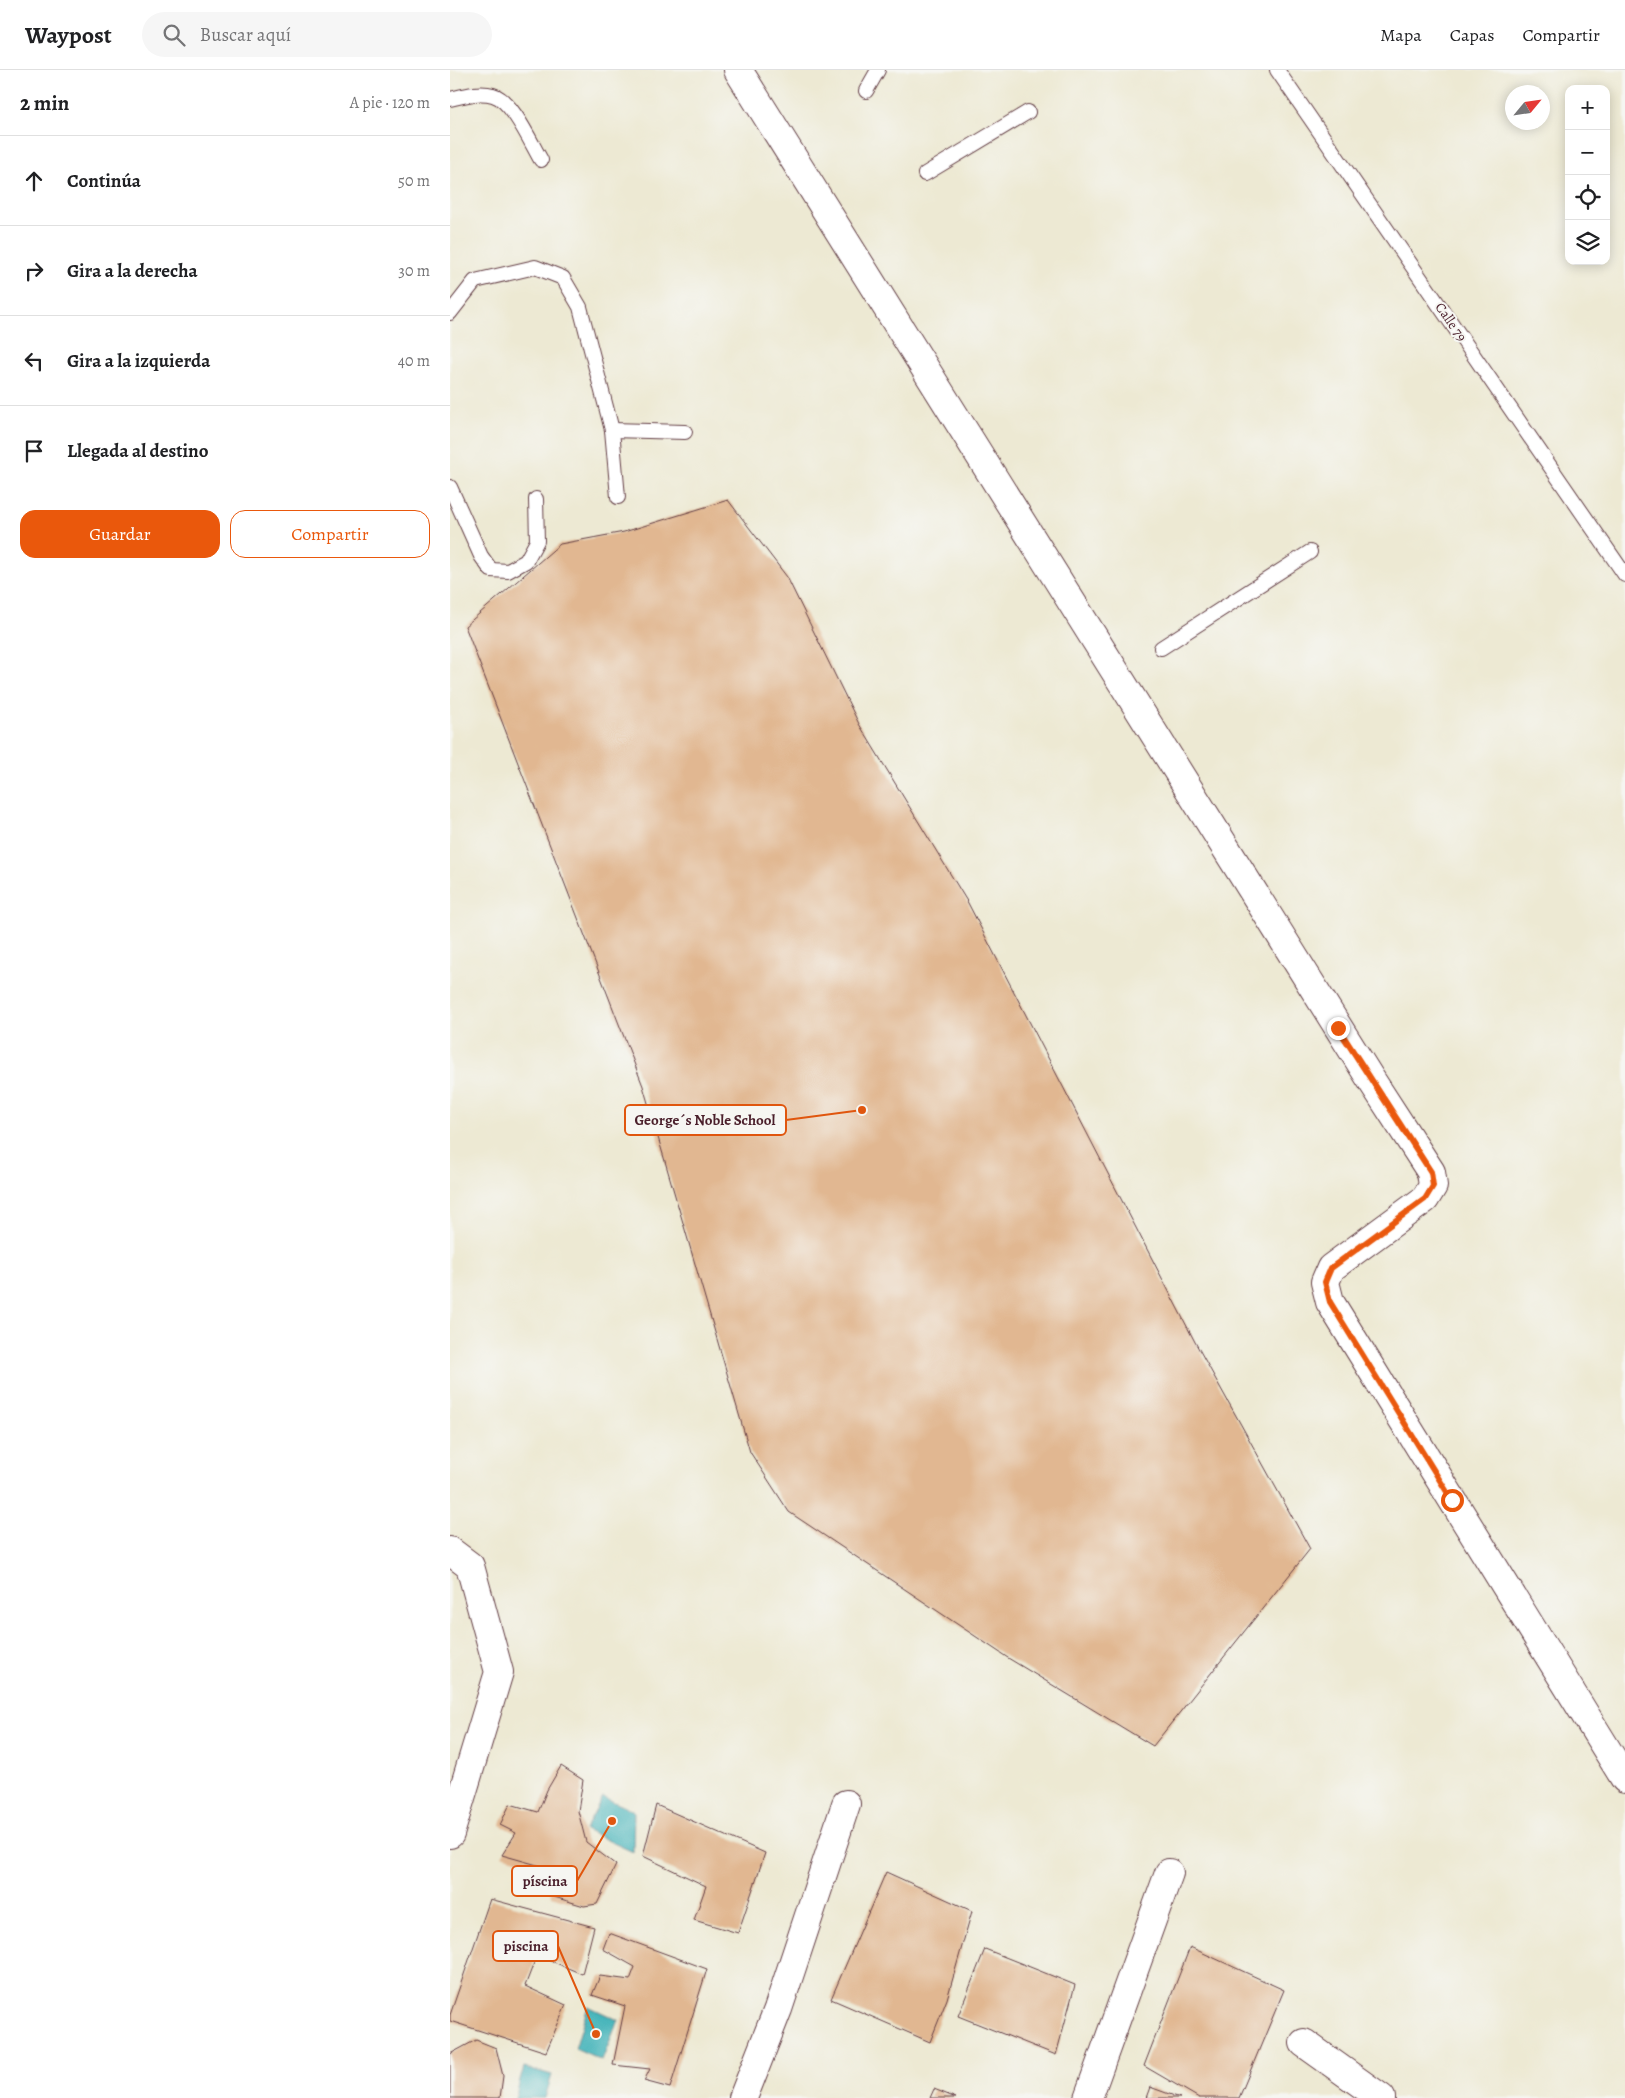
<!DOCTYPE html>
<html lang="es">
<head>
<meta charset="utf-8">
<style>
	body { margin:0; font-family:Alegreya,serif; background:#f6f6f6; color:#202124 }
	.controls { position:absolute; right:15px; top:15px; display:grid; overflow:hidden; border-radius:10px; box-shadow:0 2px 12px #0003 }
	.controls button { width:45px; height:45px; display:grid; place-items:center; padding:0; border:0; border-bottom:1px solid #e0e0e0; background:#fff; color:#202124; font:25px sans-serif }
	.compass { position:absolute; left:1055px; top:15px; width:45px; height:45px; border-radius:50%; background:#fff; box-shadow:0 2px 12px #0003; rotate:61deg }
	.stop { position:absolute; width:15px; height:15px; margin:-11px; border:4px solid #ea580c; border-radius:50%; background:#fff }
	.stop.end { background:#ea580c; border-color:#fff; box-shadow:0 1px 5px #0008 }
	.list { margin:0; padding:0; list-style:none }
	h2 { display:flex; justify-content:space-between; align-items:center; height:65px; margin:0; padding:0 20px; font-size:21px }
	h2 small { font-size:16px; font-weight:400; color:#757577 }
	.list li { display:grid; grid-template-columns:32px 1fr auto; gap:15px; align-items:center; box-sizing:border-box; height:90px; padding:0 20px; border-top:1px solid #e0e0e0 }
	.list b { display:block; font-size:19px; white-space:nowrap }
	.list em { font-size:16px; font-style:normal; color:#757577 }
	.actions { display:flex; gap:10px; padding:15px 20px }
	.actions a { flex:1; padding:11px 0; border:1px solid #ea580c; border-radius:15px; text-align:center; font-size:18px; color:#ea580c }
	.actions .main { background:#ea580c; color:#fff }
	.icon { flex:none; width:28px; height:28px; fill:none; stroke:currentColor; stroke-width:2; stroke-linecap:round; stroke-linejoin:round }
	.map { position:relative; flex:none; width:1175px; height:2028px; overflow:hidden }
	header { display:flex; align-items:center; gap:30px; box-sizing:border-box; height:70px; padding:0 25px; background:#fff; border-bottom:1px solid #e0e0e0 }
	header strong { font-size:24px }
	nav { display:flex; gap:28px; margin-inline-start:auto; font-size:18px }
	.search { width:350px; height:45px; background:#f6f6f6; display:flex; align-items:center; gap:12px; box-sizing:border-box; padding:0 18px; border-radius:28px; color:#757577; font-size:19px }
	main { display:flex }
	aside { flex:1; background:#fff }
	.map>svg:first-child { display:block }
</style>
</head>
<body>
<header>
<strong>Waypost</strong>
<div class="search"><svg class="icon" aria-label="search" viewBox="0 0 24 24"><circle cx="10" cy="10" r="6"/><path d="M15 15l6 6"/></svg>Buscar aquí</div>
<nav><a>Mapa</a><a>Capas</a><a>Compartir</a></nav>
</header>
<main>
<aside>
<h2>2 min<small>A pie · 120 m</small></h2>
<ul class="list">
<li><svg class="icon" aria-label="ahead" viewBox="0 0 24 24"><path d="M12 20V5M6 11l6-6 6 6"/></svg><div><b>Continúa</b></div><em>50 m</em></li>
<li><svg class="icon" aria-label="right" viewBox="0 0 24 24"><path d="M7 20v-9h11M14 6l5 5-5 5"/></svg><div><b>Gira a la derecha</b></div><em>30 m</em></li>
<li><svg class="icon" aria-label="left" viewBox="0 0 24 24"><path d="M17 20v-9H6M10 6l-5 5 5 5"/></svg><div><b>Gira a la izquierda</b></div><em>40 m</em></li>
<li><svg class="icon" aria-label="arrive" viewBox="0 0 24 24"><path d="M6 21V4h12l-3 4 3 4H6"/></svg><div><b>Llegada al destino</b></div></li>
</ul>
<div class="actions"><a class="main">Guardar</a><a>Compartir</a></div>
</aside>
<div class="map">
<svg width="1175" height="2028" viewBox="0 0 1175 2028">
	<rect width="100%" height="100%" fill="#f6f6f2"/>
	<filter id="ink" filterUnits="userSpaceOnUse"><feTurbulence type="fractalNoise" baseFrequency=".02" numOctaves="2"/><feDisplacementMap in="SourceGraphic" scale="10" xChannelSelector="R" yChannelSelector="G"/><feConvolveMatrix kernelMatrix="1 2 1 2 8 2 1 2 1" color-interpolation-filters="sRGB"/></filter>
	<filter id="wash" filterUnits="userSpaceOnUse"><feTurbulence type="fractalNoise" baseFrequency=".0096" numOctaves="4" result="noise"/><feDisplacementMap in="SourceGraphic" scale="20" xChannelSelector="R" yChannelSelector="G"/><feGaussianBlur stdDeviation="1.12" result="paint"/><feColorMatrix in="noise" values="0 0 0 0 0 0 0 0 0 0 0 0 0 0 0 0 0 1.4 0 .05"/><feComposite in="paint" operator="in"/></filter>
	<g filter="url(#wash)">
		<rect width="100%" height="100%" fill="#ede9d3"/>
		<g fill="#44b4ba" stroke="#476a72">
			<polygon points="153,1727 184,1741 183,1782 135,1760"/>
			<polygon points="138,1936 168,1950 152,1991 125,1979"/>
			<polygon points="74,1997 102,2005 95,2028 65,2028"/>
		</g>
		<g id="blocks">
			<g fill="#e1b791">
				<polygon points="278,430 337,507 409,654 518,833 745,1272 860,1479 703,1676 558,1588 339,1442 300,1382 193,1016 15,556 110,474 174,462"/>
				<polygon points="111,1696 133,1710 128,1741 136,1772 166,1795 147,1834 134,1836 101,1826 98,1798 52,1785 66,1763 50,1755 60,1734 88,1742 97,1720"/>
				<polygon points="206,1735 315,1783 288,1863 244,1850 256,1816 193,1786"/>
				<polygon points="436,1802 522,1841 497,1929 480,1972 381,1929"/>
				<polygon points="40,1829 144,1857 132,1904 87,1885 75,1916 116,1935 96,1982 0,1951 0,1945"/>
				<polygon points="159,1863 257,1899 220,2018 194,2011 200,1999 163,1995 175,1936 142,1925 150,1906 180,1910 185,1897 153,1879"/>
				<polygon points="740,1877 834,1920 789,2028 749,2028 694,1996"/>
				<polygon points="535,1879 625,1915 606,1985 508,1946"/>
				<polygon points="26,1970 46,1978 53,2006 50,2028 0,2028 0,1984"/>
				<polygon points="700,2017 730,2028 696,2028"/>
				<polygon points="484,2019 506,2028 480,2028"/>
			</g>
		</g>
	</g>
	<g filter="url(#ink)">
		<use href="#blocks" fill-opacity="0" stroke="#623d44" stroke-width="1"/>
		<g fill="none" stroke-linecap="round" stroke-linejoin="round">
			<g stroke="#623d44" stroke-width="16">
				<g id="service">
					<polyline points="827,0 1175,505"/>
					<polyline points="416,21 428,0"/>
					<path d="M0,29c13,-3 29,-8 43,-4 19,5 38,48 48,65"/>
					<polyline points="475,104 578,42"/>
					<polyline points="0,243 25,211 85,197 113,208 130,237 162,360 168,427"/>
					<polyline points="162,360 235,362"/>
					<polyline points="0,417 31,486 41,500 58,501 76,491 87,471 86,429"/>
					<polyline points="711,578 860,482"/>
				</g>
			</g>
			<g stroke="#623d44" stroke-width="30">
				<g id="minor">
					<polyline points="288,0 920,1008 981,1102 983,1116 975,1129 881,1198 875,1212 880,1232 1175,1709"/>
					<polyline points="0,1481 20,1496 49,1602 0,1764"/>
					<polyline points="854,1973 931,2028"/>
					<polyline points="293,2028 328,1939 396,1734"/>
					<polyline points="638,2028 719,1803"/>
				</g>
			</g>
			<use href="#service" stroke="#fff" stroke-width="14"/>
			<use href="#minor" stroke="#fff" stroke-width="28"/>
		</g>
	</g>
	<g fill="none" stroke-linecap="round" stroke-linejoin="round" filter="url(#ink)">
		<polyline stroke="#ea580c" stroke-width="6" points="888,958 981,1102 983,1116 975,1129 881,1198 875,1212 880,1232 1002,1430"/>
	</g>
	<g text-anchor="middle" dominant-baseline="central" stroke-width="4" stroke-linejoin="round" paint-order="stroke">
		<g font-size="14" fill="#4a1f2b" stroke="#f6f6f2">
			<text transform="translate(1001 252) rotate(55)">Calle 79</text>
		</g>
	</g>
	<path fill="none" stroke="#e0560e" stroke-width="2" d="M412 1040L336 1050M162 1751L127 1811M146 1964L108 1876"/>
	<g fill="#e0560e" stroke="#f6f6f2" stroke-width="2">
		<circle cx="412" cy="1040" r="5"/>
		<circle cx="162" cy="1751" r="5"/>
		<circle cx="146" cy="1964" r="5"/>
	</g>
	<g fill="#f6f6f2" stroke="#e0560e" stroke-width="2">
		<rect x="175" y="1035" width="161" height="30" rx="5"/>
		<rect x="62" y="1796" width="65" height="30" rx="5"/>
		<rect x="43" y="1861" width="65" height="30" rx="5"/>
	</g>
	<g font-size="15" text-anchor="middle" font-weight="bold" fill="#4a1f2b">
		<text x="255" y="1055">George´s Noble School</text>
		<text x="95" y="1816">píscina</text>
		<text x="76" y="1881">piscina</text>
	</g>
</svg>
<div class="controls">
<button>+</button>
<button>−</button>
<button><svg class="icon" aria-label="locate" viewBox="0 0 24 24"><circle cx="12" cy="12" r="6"/><path d="M12 2v4M12 18v4M2 12h4M18 12h4"/></svg></button>
<button><svg class="icon" aria-label="layers" viewBox="0 0 24 24"><path d="M12 4l9 5-9 5-9-5zM3 14l9 5 9-5"/></svg></button>
</div>
<svg class="compass" viewBox="-18 -18 36 36"><path d="M0-13l5 13h-10z" fill="#e53935"/><path d="M0 13l5-13h-10z" fill="#757577"/></svg>
<div class="stop" style="left:1002px;top:1430px"></div>
<div class="stop end" style="left:888px;top:958px"></div>
</div>
</main>
</body>
</html>
